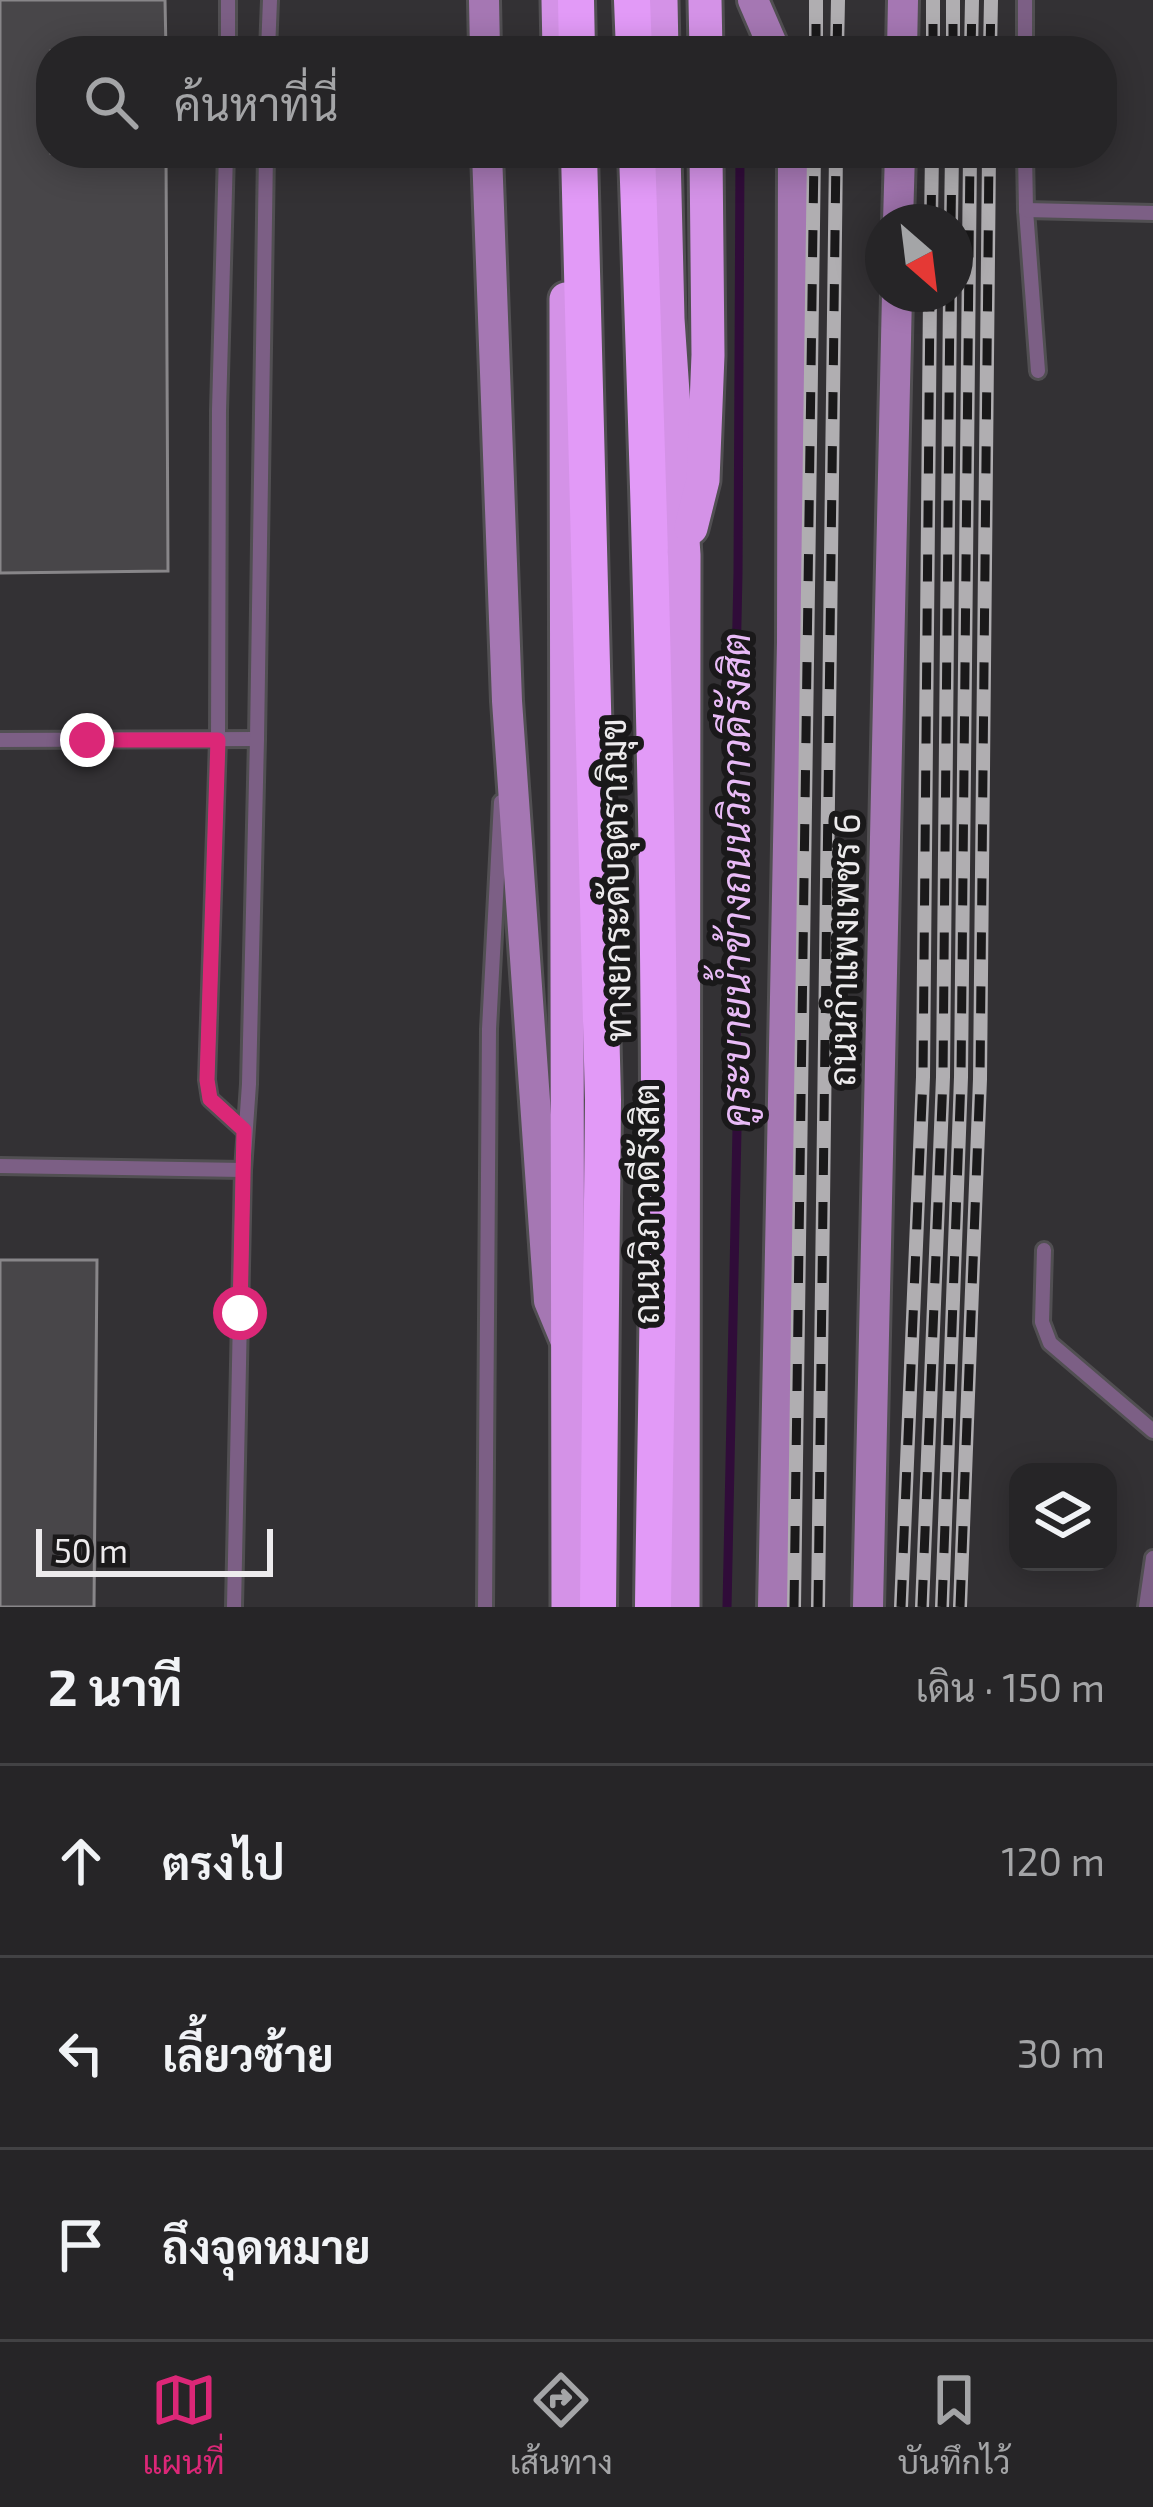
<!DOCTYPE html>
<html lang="th">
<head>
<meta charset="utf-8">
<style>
	body { margin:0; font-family:"Exo 2",Sarabun,sans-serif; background:#2e2d2f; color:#f1f3f6 }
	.controls { position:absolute; right:36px; bottom:36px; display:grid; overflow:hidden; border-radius:24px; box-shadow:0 6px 30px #0003 }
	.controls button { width:108px; height:108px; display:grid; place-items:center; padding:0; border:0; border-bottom:3px solid #424244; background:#262527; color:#f1f3f6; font:60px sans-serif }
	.compass { position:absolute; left:865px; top:204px; width:108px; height:108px; border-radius:50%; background:#262527; box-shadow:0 6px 30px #0003; rotate:152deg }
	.scale { position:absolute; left:36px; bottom:30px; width:237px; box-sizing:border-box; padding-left:12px; border:6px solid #edebed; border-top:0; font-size:33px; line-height:42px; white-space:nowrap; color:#edebed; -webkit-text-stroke:9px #1a191a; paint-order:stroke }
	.stop { position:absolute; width:36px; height:36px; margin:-27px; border:9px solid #db2777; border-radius:50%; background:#fff }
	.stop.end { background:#db2777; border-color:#fff; box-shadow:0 3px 12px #0008 }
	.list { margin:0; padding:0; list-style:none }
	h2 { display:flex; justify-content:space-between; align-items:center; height:156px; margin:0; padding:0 48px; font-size:51px }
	h2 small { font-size:39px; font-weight:400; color:#a4a5a7 }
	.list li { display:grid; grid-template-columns:78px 1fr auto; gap:36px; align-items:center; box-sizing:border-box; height:192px; padding:0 48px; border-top:3px solid #424244 }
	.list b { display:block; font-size:45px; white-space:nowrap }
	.list em { font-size:39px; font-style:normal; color:#a4a5a7 }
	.icon { flex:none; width:66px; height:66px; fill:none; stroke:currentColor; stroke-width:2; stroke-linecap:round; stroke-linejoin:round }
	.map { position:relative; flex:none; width:1153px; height:1607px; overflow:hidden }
	.search { position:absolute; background:#262527; box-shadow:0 6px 30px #0003; left:36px; right:36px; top:36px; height:132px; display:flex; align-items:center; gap:30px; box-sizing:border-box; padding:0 42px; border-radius:48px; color:#a4a5a7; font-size:45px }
	.sheet { height:732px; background:#262527 }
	nav { display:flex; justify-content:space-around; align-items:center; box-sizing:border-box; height:168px; border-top:3px solid #424244; background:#262527; font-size:33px; color:#a4a5a7 }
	nav a { display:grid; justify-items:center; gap:6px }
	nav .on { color:#db2777 }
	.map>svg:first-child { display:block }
</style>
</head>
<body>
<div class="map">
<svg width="1153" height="1607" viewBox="0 0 1153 1607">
	<rect width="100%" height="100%" fill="#333134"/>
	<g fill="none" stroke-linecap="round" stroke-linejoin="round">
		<polyline stroke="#300c39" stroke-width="9" points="727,1607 737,1129 734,762 738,573 740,153"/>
	</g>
	<g fill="#484649" stroke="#888689" stroke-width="3">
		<polygon points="0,0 165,0 166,51 51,51 51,153 166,153 168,571 0,573"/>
		<polygon points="0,1260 97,1260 94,1607 0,1607"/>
	</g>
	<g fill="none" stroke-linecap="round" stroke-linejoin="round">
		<g stroke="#514f52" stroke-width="20">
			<g id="service">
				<polyline points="1025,0 1025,51"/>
				<polyline points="228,51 228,0"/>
				<polyline points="268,51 270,0"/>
				<polyline points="226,153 219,411 218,740 207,1080 210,1099 244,1130"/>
				<polyline points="1025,153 1026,210 1038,371"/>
				<polyline points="1026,210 1153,213"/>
				<polyline points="0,740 257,739"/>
				<polyline points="0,1166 243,1170"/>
				<polyline points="1044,1250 1042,1322 1050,1343 1153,1431"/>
				<polyline points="234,1607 243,1170 249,1084 257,739 266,153"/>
				<polyline points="485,1607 489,1029 501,802"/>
				<polyline points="1146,1607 1153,1558"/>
			</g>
		</g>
		<g stroke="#514f52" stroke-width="36">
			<g id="secondary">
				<polyline points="484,0 485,51"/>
				<polyline points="753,0 775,51"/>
				<polyline points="902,51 903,0"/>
				<polyline points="487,153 507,701 549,1301 566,1342"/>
				<polyline points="898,222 900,153"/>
				<polyline points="773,1607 792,642 793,153"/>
				<polyline points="868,1607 897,294"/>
			</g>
		</g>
		<g stroke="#514f52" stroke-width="39">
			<g id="trunk">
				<polyline points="558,0 559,51"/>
				<polyline points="661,0 662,51"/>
				<polyline points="705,0 706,51"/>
				<polyline points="664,153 668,319 684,555 683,1607"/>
				<polyline points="566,299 568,1607"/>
				<polyline points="691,528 703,480 708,355 706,153"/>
			</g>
		</g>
		<g stroke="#514f52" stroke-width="42">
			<g id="motorway">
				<polyline points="576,0 577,51"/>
				<polyline points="632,0 634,51"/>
				<polyline points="579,153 603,1100 598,1607"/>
				<path d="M637,153c11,312 21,624 22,936 1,173 -4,345 -6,518"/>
			</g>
		</g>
		<use href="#service" stroke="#7c5f85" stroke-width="14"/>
		<use href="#secondary" stroke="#a577b3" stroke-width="30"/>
		<use href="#trunk" stroke="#d492e7" stroke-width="33"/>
		<use href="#motorway" stroke="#e29af7" stroke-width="36"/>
		<g stroke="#b0aeb1" stroke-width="14">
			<g id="rail">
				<polyline points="816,51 816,0"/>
				<polyline points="837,51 838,0"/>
				<polyline points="933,51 933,0"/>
				<polyline points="953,51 953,0"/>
				<polyline points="971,51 972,0"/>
				<polyline points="990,51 991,0"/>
				<polyline points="931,222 932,153"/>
				<polyline points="951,222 952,153"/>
				<polyline points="794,1607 814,153"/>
				<polyline points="818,1607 836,153"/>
				<polyline points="901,1607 923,1077 930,294"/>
				<polyline points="922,1607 943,1077 950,294"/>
				<polyline points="942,1607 961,1077 970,153"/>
				<polyline points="960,1607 980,1079 989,153"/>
			</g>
		</g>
		<use href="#rail" stroke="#1a191a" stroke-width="9" stroke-dasharray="27" stroke-linecap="butt"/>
	</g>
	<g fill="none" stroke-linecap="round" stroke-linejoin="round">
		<polyline stroke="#db2777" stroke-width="15" points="87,740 218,740 207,1080 210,1099 244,1130 240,1313"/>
	</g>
	<g text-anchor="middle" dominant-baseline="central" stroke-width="12" stroke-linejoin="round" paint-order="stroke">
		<g font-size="36" fill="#edebed" stroke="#1a191a">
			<text transform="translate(614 880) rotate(-91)">ทางยกระดับอุตราภิมุข</text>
			<text transform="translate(843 950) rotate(-89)">ถนนกำแพงเพชร 6</text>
			<text transform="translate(644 1204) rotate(-90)">ถนนวิภาวดีรังสิต</text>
		</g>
		<g font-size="39" font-style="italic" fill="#e9bbf7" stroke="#1a191a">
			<text transform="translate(734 880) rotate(-90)">คูระบายน้ำข้างถนนวิภาวดีรังสิต</text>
		</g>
	</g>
</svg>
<div class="controls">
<button><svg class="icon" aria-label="layers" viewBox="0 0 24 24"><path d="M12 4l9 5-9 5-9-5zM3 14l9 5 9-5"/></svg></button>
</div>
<svg class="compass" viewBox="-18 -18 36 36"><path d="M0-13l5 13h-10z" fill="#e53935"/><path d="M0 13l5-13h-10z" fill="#a4a5a7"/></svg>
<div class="scale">50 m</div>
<div class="stop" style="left:240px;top:1313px"></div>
<div class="stop end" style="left:87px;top:740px"></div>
<div class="search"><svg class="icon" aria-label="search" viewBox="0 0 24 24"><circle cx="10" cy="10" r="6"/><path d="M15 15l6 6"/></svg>ค้นหาที่นี่</div>
</div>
<section class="sheet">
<h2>2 นาที<small>เดิน · 150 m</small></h2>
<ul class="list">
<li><svg class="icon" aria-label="ahead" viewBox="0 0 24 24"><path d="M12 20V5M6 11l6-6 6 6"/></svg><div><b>ตรงไป</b></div><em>120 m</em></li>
<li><svg class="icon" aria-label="left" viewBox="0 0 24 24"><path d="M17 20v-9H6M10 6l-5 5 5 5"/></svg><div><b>เลี้ยวซ้าย</b></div><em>30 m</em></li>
<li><svg class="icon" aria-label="arrive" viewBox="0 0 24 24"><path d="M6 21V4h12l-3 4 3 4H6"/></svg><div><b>ถึงจุดหมาย</b></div></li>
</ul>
</section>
<nav>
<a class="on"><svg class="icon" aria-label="map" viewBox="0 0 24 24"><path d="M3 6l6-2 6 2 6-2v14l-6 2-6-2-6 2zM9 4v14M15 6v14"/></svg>แผนที่</a>
<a><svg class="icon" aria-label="directions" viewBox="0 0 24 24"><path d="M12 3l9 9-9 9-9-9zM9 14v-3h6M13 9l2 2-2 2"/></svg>เส้นทาง</a>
<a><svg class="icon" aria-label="saved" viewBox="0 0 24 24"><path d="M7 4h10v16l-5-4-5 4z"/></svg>บันทึกไว้</a>
</nav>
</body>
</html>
